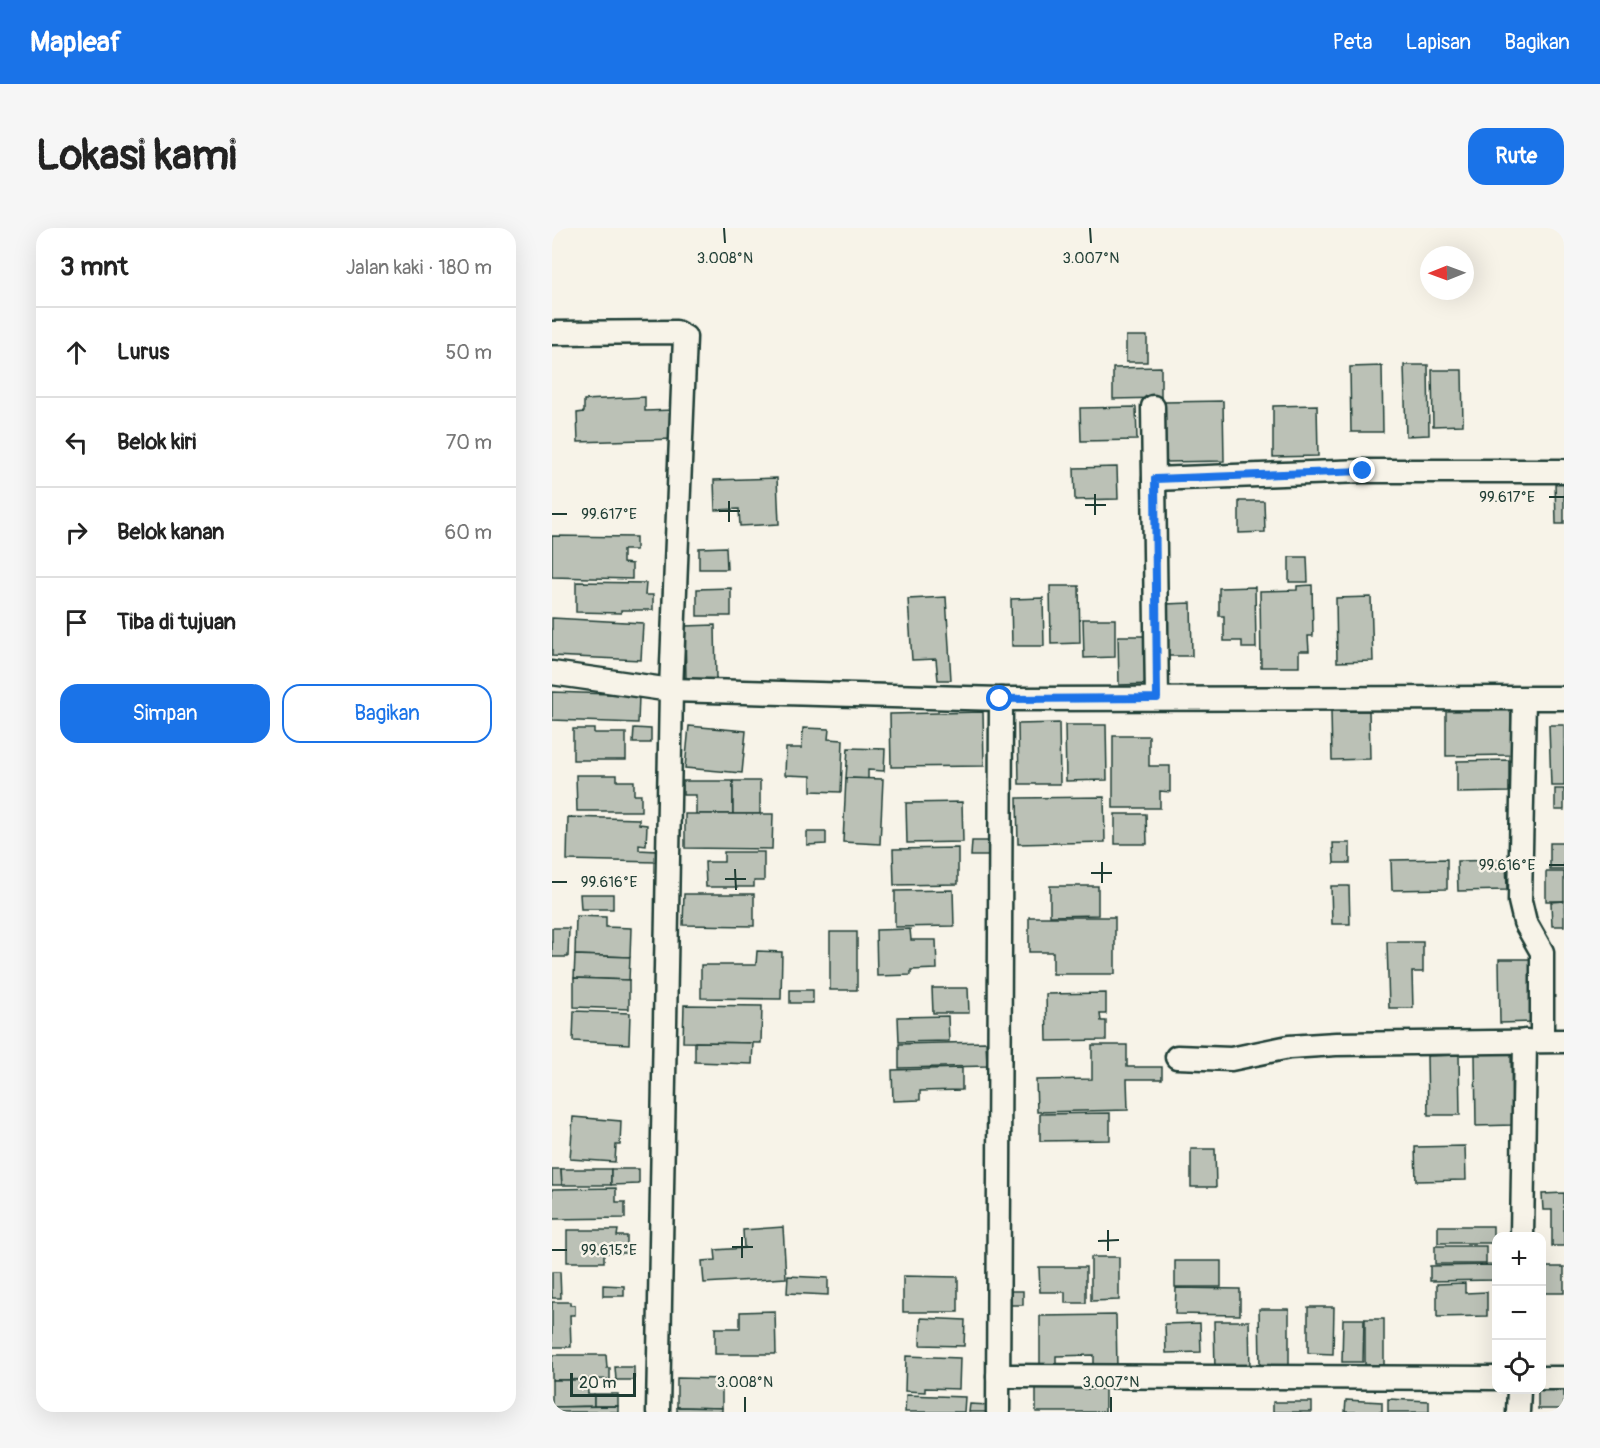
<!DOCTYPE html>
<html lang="id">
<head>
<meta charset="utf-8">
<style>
	body { margin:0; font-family:Pangolin,sans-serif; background:#f6f6f6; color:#222 }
	.controls { position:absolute; right:18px; bottom:18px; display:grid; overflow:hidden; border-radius:12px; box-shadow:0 6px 24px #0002 }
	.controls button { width:54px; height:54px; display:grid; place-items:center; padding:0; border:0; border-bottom:2px solid #e0e0e0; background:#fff; color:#222; font:30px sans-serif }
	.compass { position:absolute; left:868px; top:18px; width:54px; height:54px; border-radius:50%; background:#fff; box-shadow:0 6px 24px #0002; rotate:269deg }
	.scale { position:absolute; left:18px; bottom:15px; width:66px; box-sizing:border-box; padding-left:6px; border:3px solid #1f3d34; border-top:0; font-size:16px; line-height:21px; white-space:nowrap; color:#1f3d34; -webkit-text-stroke:4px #f7f3e8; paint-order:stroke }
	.stop { position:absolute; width:18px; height:18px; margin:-14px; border:4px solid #1a73e8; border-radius:50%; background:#fff }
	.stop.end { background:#1a73e8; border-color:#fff; box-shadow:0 2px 6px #0008 }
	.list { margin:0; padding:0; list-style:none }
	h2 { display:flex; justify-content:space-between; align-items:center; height:78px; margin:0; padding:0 24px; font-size:26px }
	h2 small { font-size:20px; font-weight:400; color:#767676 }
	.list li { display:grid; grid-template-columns:39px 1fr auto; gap:18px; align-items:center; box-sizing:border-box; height:90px; padding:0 24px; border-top:2px solid #e0e0e0 }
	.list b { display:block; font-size:22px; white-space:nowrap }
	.list em { font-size:20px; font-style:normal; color:#767676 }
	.actions { display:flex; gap:12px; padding:18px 24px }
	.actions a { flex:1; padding:14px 0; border:2px solid #1a73e8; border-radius:18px; text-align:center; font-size:21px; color:#1a73e8 }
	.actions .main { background:#1a73e8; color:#fff }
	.icon { flex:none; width:33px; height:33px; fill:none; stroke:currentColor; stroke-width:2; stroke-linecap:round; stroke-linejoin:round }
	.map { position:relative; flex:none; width:1012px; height:1184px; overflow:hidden; border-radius:18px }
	header { display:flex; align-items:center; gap:36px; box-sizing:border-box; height:84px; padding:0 30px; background:#1a73e8; color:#fff }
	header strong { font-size:28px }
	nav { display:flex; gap:33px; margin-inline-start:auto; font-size:21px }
	.intro { display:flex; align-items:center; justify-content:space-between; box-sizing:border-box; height:144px; padding:0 36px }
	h1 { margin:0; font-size:42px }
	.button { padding:15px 27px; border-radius:18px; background:#1a73e8; color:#fff; font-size:21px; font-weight:700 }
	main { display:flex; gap:36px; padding:0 36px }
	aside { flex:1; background:#fff; border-radius:18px; box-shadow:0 6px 24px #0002 }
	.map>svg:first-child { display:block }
</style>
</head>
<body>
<header>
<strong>Mapleaf</strong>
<nav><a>Peta</a><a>Lapisan</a><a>Bagikan</a></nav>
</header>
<div class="intro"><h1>Lokasi kami</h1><a class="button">Rute</a></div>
<main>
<aside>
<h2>3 mnt<small>Jalan kaki · 180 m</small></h2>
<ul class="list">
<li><svg class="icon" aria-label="ahead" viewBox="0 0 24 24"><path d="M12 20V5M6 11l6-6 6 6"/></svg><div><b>Lurus</b></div><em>50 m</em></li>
<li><svg class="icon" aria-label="left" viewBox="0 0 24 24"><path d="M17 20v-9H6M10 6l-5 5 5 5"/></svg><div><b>Belok kiri</b></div><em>70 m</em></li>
<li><svg class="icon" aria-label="right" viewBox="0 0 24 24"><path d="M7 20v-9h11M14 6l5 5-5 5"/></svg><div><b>Belok kanan</b></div><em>60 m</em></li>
<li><svg class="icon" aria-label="arrive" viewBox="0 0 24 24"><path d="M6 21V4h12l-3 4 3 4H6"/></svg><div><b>Tiba di tujuan</b></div></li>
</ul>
<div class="actions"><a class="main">Simpan</a><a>Bagikan</a></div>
</aside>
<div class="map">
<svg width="1012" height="1184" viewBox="0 0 1012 1184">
	<rect width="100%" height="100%" fill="#f7f3e8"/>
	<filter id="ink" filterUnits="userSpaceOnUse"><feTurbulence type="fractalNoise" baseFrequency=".0167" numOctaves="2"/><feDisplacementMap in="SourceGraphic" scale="12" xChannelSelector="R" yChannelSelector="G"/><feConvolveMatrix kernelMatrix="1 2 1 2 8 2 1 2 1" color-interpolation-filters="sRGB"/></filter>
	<g filter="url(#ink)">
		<g fill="#bbc1b6" stroke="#1f3d34" stroke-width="1.5">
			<rect x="574" y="108" width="21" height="26"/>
			<polygon points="852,137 876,137 877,207 854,208"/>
			<polygon points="830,138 831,204 799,204 798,139"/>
			<polygon points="609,139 609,170 561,171 561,140"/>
			<polygon points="880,142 910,142 911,197 881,198"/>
			<polygon points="93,169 93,183 121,182 122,211 26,214 25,185 32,184 32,172"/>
			<polygon points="671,173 672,233 614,234 613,174"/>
			<polygon points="765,177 766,228 721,229 721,178"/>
			<polygon points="584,179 585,212 529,213 528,180"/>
			<polygon points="565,239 566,271 523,272 522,240"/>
			<polygon points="225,250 227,296 188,298 187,281 163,282 162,252"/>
			<polygon points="1003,253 1012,253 1012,296 1004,296"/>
			<polygon points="687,273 712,273 713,304 687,305"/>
			<polygon points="0,308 84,309 84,322 71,322 71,335 80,336 80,351 0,349"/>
			<polygon points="174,319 175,341 147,341 147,320"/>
			<polygon points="737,329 755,329 756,354 737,354"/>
			<polygon points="24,354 94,355 93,367 101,367 101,382 69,382 69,385 24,384"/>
			<polygon points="760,357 761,408 756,408 757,423 747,423 747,439 709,439 708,363 745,362 745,358"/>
			<polygon points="498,358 527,358 528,415 499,416"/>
			<polygon points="703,359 704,420 690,420 690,413 672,413 672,388 667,388 667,360"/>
			<polygon points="179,360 179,388 145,388 145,361"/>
			<polygon points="394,369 399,452 386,452 384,431 360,432 356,371"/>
			<polygon points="819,369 821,433 785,434 784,370"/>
			<polygon points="491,370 492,418 460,418 459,371"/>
			<polygon points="639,375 640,428 614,428 613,376"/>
			<polygon points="0,390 91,395 89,432 0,428"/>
			<polygon points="531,391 563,391 563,429 532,430"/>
			<polygon points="163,397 164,452 134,453 133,398"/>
			<polygon points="566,408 598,408 599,456 567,457"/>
			<polygon points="0,464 87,467 86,495 0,492"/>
			<polygon points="959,481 960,527 894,528 894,482"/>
			<polygon points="779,483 817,483 818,531 780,532"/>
			<polygon points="431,484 432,538 339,539 338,486"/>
			<polygon points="507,495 508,556 467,556 466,496"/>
			<polygon points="513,497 554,497 555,552 514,553"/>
			<polygon points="997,497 1012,497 1012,558 999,558"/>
			<polygon points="137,498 194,503 190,545 133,540"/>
			<polygon points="82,500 99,501 99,515 81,515"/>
			<polygon points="251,500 277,501 276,511 291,512 289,564 259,563 259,548 233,547 234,520 250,520"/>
			<polygon points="21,501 42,501 42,505 74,505 74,532 21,532"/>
			<polygon points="561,508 597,508 597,538 618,538 618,564 608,563 608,580 561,580"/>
			<polygon points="296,520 333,521 332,543 316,542 316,551 294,550"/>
			<polygon points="957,532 957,564 905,565 905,533"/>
			<polygon points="24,547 65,547 65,553 82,553 82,567 89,567 89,583 25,583"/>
			<polygon points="294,550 331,551 328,616 291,614"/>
			<polygon points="131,553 181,553 181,586 144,586 144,567 131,567"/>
			<rect x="181" y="553" width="27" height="33"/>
			<rect x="1003" y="561" width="9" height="21"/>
			<polygon points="552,569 553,614 466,616 465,570"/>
			<polygon points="410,574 411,614 355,615 354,575"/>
			<polygon points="133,586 221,586 220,621 133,620"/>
			<polygon points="563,586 594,586 595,616 563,616"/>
			<polygon points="16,589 87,591 87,596 95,597 94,618 87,617 87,622 105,623 104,634 15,632"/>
			<polygon points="255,604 274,604 274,616 255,617"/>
			<polygon points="420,613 440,613 440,628 419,628"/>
			<polygon points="781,615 798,615 798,635 782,635"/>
			<rect x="998" y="615" width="14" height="27"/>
			<polygon points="406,620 406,656 342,657 341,621"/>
			<polygon points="172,624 212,624 212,653 202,653 202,659 154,659 153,634 172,634"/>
			<polygon points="895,631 895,661 840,662 839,632"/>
			<polygon points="954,632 955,662 906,663 905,633"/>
			<rect x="994" y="644" width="18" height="29"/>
			<polygon points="498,658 546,658 546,687 498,688"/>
			<polygon points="779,658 797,658 798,696 780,696"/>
			<polygon points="401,662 402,698 343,699 343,663"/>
			<polygon points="28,666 61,666 61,681 29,681"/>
			<polygon points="132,666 202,666 202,698 131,697"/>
			<polygon points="1012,673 1012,698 1000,698 999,674"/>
			<polygon points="24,688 54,689 54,699 79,700 78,729 23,727"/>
			<polygon points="477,689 563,689 563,746 501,746 501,724 477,724"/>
			<polygon points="0,700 17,700 16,729 0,729"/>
			<polygon points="358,701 359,712 384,712 385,741 359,742 359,747 325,748 324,702"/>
			<rect x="278" y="704" width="27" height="58"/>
			<polygon points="835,714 871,714 871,744 860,744 861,780 837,780"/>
			<polygon points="205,723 230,724 229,771 149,770 149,737 204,737"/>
			<polygon points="23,727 78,729 77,752 22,750"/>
			<polygon points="947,731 980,731 981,794 948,795"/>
			<polygon points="22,750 77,752 77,781 22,779"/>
			<polygon points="380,760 416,760 417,785 381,785"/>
			<rect x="238" y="762" width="23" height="13"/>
			<polygon points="554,765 554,786 548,786 549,793 554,793 554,812 495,813 494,766"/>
			<polygon points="132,777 210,778 209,815 131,814"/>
			<polygon points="22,783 78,785 77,816 21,813"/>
			<polygon points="396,788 397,813 347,814 346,789"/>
			<polygon points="143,814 201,815 200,836 143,834"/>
			<polygon points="434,814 435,838 347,840 347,816"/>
			<polygon points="540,817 575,817 575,839 610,839 610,851 575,851 576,882 485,884 484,852 540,851"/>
			<polygon points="959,825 960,897 924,898 923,826"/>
			<polygon points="907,827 908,887 876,887 875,828"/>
			<polygon points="410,840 410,862 368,863 368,872 341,873 340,842"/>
			<polygon points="558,885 558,912 488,913 488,886"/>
			<polygon points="21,889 69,893 68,917 64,917 63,934 18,931"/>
			<polygon points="913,918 914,952 864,953 863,919"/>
			<polygon points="639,921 663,921 664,959 639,959"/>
			<polygon points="0,941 9,941 10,957 0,957"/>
			<polygon points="9,941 59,941 59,957 10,957"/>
			<polygon points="59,941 87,941 87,956 59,957"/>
			<polygon points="64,960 64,974 73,974 73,990 0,991 0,961"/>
			<polygon points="1012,965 1012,1018 1000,1018 1000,982 991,982 990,966"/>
			<rect x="886" y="998" width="55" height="17"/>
			<polygon points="231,999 234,1050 152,1055 150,1033 164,1032 163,1022 192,1020 191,1002"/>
			<polygon points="15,1002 66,1002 65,1008 75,1008 75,1025 52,1025 52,1034 15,1034"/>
			<rect x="883" y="1018" width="51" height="18"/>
			<polygon points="539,1029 567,1029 567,1072 539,1073"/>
			<rect x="623" y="1033" width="46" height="26"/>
			<polygon points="945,1037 945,1052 878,1053 878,1038"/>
			<polygon points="487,1039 534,1039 534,1075 513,1075 513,1064 488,1064"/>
			<rect x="990" y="1039" width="22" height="26"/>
			<polygon points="0,1044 8,1044 9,1070 0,1070"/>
			<polygon points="236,1048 276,1050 276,1067 235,1065"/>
			<polygon points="351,1048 406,1049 406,1084 351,1084"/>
			<polygon points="913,1055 913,1065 935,1064 935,1088 885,1089 885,1056"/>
			<polygon points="51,1057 72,1058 72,1068 51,1068"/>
			<polygon points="624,1060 688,1061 688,1087 623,1086"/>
			<rect x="455" y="1063" width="16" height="14"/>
			<polygon points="0,1074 18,1074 18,1077 23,1077 23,1087 18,1087 19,1119 0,1119"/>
			<polygon points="756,1079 782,1079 781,1126 756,1125"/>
			<polygon points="707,1081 737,1081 737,1138 708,1138"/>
			<polygon points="223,1083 224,1126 163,1126 163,1100 188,1100 188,1084"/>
			<polygon points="564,1087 565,1141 542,1141 542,1127 504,1128 504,1138 488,1138 488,1088"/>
			<polygon points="369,1090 413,1092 412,1118 368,1117"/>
			<polygon points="791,1091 812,1091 811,1134 790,1134"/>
			<rect x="813" y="1091" width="19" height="50"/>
			<polygon points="662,1093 697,1093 698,1142 663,1143"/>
			<polygon points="648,1095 649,1124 614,1125 613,1096"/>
			<polygon points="0,1127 54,1127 55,1140 58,1140 58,1151 0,1152"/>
			<polygon points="354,1128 408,1130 407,1161 373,1160 373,1164 353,1163"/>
			<polygon points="63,1139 82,1139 82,1152 64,1152"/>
			<polygon points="125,1150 170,1151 170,1180 125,1179"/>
			<polygon points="0,1152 35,1152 36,1166 42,1166 42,1178 0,1179"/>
			<rect x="484" y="1155" width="69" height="29"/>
			<polygon points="990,1156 1012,1156 1012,1181 986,1181 986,1162 990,1162"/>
			<rect x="42" y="1166" width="24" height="12"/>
			<polygon points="354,1167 413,1169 412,1184 353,1184"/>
			<polygon points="836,1171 877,1173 877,1184 836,1184"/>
			<polygon points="794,1172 830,1174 830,1184 793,1184"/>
			<rect x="721" y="1174" width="39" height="10"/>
			<polygon points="418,1176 437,1177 437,1184 417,1184"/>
			<polygon points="66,1178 66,1184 0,1184 0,1179"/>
			<polygon points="125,1179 170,1180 170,1184 125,1184"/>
		</g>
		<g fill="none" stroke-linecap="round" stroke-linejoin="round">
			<g stroke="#1f3d34" stroke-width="27">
				<g id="minor">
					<polyline points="0,105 124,104 133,109 119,462 106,1184"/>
					<polyline points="601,179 605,470"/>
					<polyline points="602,251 811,243 1012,243"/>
					<polyline points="0,445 119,462 449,471 1012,470"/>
					<polyline points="972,471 968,673 973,694 990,724 990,812"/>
					<polyline points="625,829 679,831 737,819 784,816 1012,813"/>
					<polyline points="970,1008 973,813"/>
					<polyline points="446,1148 945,1150"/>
					<polyline points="990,1150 1012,1150"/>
					<polyline points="446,1184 449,471"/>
					<polyline points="966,1184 967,1162"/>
				</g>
			</g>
			<use href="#minor" stroke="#f7f3e8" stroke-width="22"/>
		</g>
	</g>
	<g fill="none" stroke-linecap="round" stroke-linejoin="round" filter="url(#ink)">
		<polyline stroke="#1a73e8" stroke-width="8" points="448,471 605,470 603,251 811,243"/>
	</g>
	<path fill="none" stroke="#1f3d34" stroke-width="2" d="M172,0l1,15M538,0l1,15M543,266v21M997,269h15M177,273v21M533,277h21M167,283h21M0,286h15M550,634v21M997,637h15M183,641l1,21M539,645h21M173,651h21M0,654h15M556,1002v21M190,1009v21M546,1013l21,-1M180,1019h21M0,1022h15M193,1169v15M559,1169v15"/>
	<g font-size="15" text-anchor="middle" fill="#1f3d34" stroke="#f7f3e8" stroke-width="5" stroke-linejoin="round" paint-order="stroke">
		<text x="173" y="35">3.008°N</text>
		<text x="539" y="35">3.007°N</text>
		<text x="955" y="274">99.617°E</text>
		<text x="57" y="291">99.617°E</text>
		<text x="955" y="642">99.616°E</text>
		<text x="57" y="659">99.616°E</text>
		<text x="57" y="1027">99.615°E</text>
		<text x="193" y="1159">3.008°N</text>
		<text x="559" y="1159">3.007°N</text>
	</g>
</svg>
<div class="controls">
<button>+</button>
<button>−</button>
<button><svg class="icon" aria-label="locate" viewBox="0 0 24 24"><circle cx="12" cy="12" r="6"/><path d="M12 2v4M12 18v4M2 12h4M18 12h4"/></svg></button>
</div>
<svg class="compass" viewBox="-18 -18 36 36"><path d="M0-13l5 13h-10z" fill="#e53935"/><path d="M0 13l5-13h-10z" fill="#767676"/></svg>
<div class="scale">20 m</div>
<div class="stop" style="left:448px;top:471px"></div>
<div class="stop end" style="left:811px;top:243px"></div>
</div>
</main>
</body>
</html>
